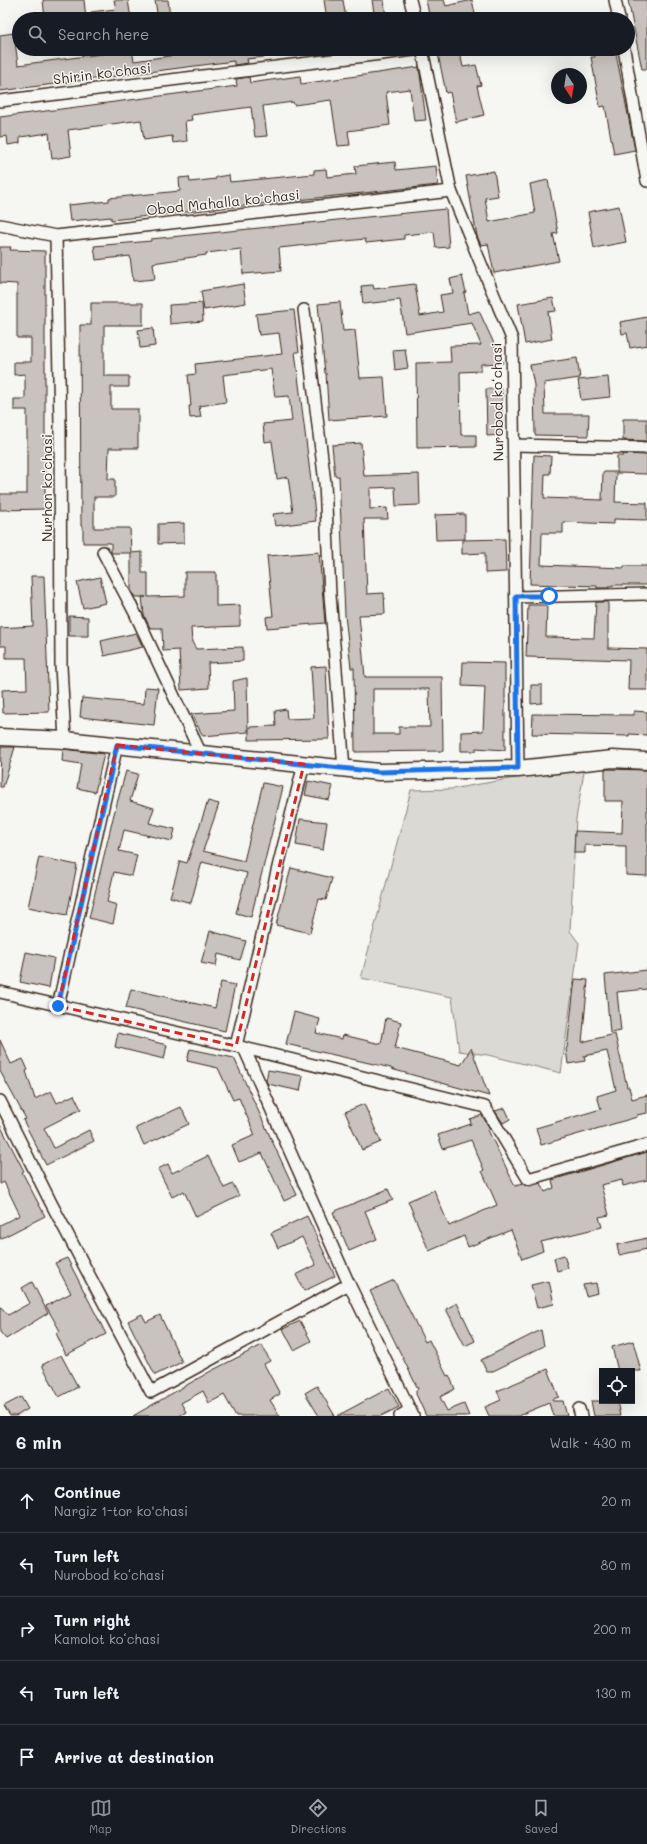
<!DOCTYPE html>
<html lang="en">
<head>
<meta charset="utf-8">
<style>
	body { margin:0; font-family:Mali,sans-serif; background:#242831; color:#f1f3f6 }
	.controls { position:absolute; right:12px; bottom:12px; display:grid; overflow:hidden; border-radius:0px; box-shadow:0 4px 16px #0002 }
	.controls button { width:36px; height:36px; display:grid; place-items:center; padding:0; border:0; border-bottom:1px solid #363941; background:#171b24; color:#f1f3f6; font:20px sans-serif }
	.compass { position:absolute; left:551px; top:68px; width:36px; height:36px; border-radius:50%; background:#171b24; box-shadow:0 4px 16px #0002; rotate:168deg }
	.stop { position:absolute; width:12px; height:12px; margin:-9px; border:3px solid #1a73e8; border-radius:50%; background:#fff }
	.stop.end { background:#1a73e8; border-color:#fff; box-shadow:0 1px 4px #0008 }
	.list { margin:0; padding:0; list-style:none }
	h2 { display:flex; justify-content:space-between; align-items:center; height:52px; margin:0; padding:0 16px; font-size:17px }
	h2 small { font-size:13px; font-weight:400; color:#9ea1a6 }
	.list li { display:grid; grid-template-columns:26px 1fr auto; gap:12px; align-items:center; box-sizing:border-box; height:64px; padding:0 16px; border-top:1px solid #363941 }
	.list b { display:block; font-size:15px; white-space:nowrap }
	.list p { margin:0; font-size:13px; white-space:nowrap; color:#9ea1a6 }
	.list em { font-size:13px; font-style:normal; color:#9ea1a6 }
	.icon { flex:none; width:22px; height:22px; fill:none; stroke:currentColor; stroke-width:2; stroke-linecap:round; stroke-linejoin:round }
	.map { position:relative; flex:none; width:647px; height:1416px; overflow:hidden }
	.search { position:absolute; background:#171b24; box-shadow:0 4px 16px #0002; left:12px; right:12px; top:12px; height:44px; display:flex; align-items:center; gap:10px; box-sizing:border-box; padding:0 14px; border-radius:22px; color:#9ea1a6; font-size:15px }
	.sheet { height:372px; background:#171b24 }
	nav { display:flex; justify-content:space-around; align-items:center; box-sizing:border-box; height:56px; border-top:1px solid #363941; background:#171b24; font-size:11px; color:#9ea1a6 }
	nav a { display:grid; justify-items:center; gap:2px }
	nav .on { color:#8c9099 }
	.map>svg:first-child { display:block }
</style>
</head>
<body>
<div class="map">
<svg width="647" height="1416" viewBox="0 0 647 1416">
	<rect width="100%" height="100%" fill="#f6f6f2"/>
	<filter id="ink" filterUnits="userSpaceOnUse"><feTurbulence type="fractalNoise" baseFrequency=".025" numOctaves="2"/><feDisplacementMap in="SourceGraphic" scale="8" xChannelSelector="R" yChannelSelector="G"/><feConvolveMatrix kernelMatrix="1 2 1 2 8 2 1 2 1" color-interpolation-filters="sRGB"/></filter>
	<g filter="url(#ink)">
		<polygon fill="#dad9d3" stroke="#8a8278" points="585,766 576,819 570,931 579,943 561,1073 488,1055 459,1051 452,997 361,978 411,790 451,789"/>
		<g fill="#c8c3be" stroke="#3b2a1e" fill-rule="evenodd">
			<polygon points="43,0 84,0 86,19 45,19"/>
			<polygon points="114,0 128,0 131,19 91,19 91,12 116,9"/>
			<polygon points="155,0 168,0 170,18 158,19"/>
			<polygon points="324,0 343,0 346,19 327,19"/>
			<polygon points="372,0 384,0 386,19 375,19"/>
			<polygon points="426,0 444,0 446,6 472,0 475,14 453,19 430,19"/>
			<polygon points="628,0 647,0 647,69 642,69"/>
			<polygon points="14,33 18,65 132,50 134,61 205,51 205,49 272,49 272,56 247,59 248,63 234,65 234,61 0,91 0,35"/>
			<polygon points="437,49 459,49 463,67 476,65 481,85 477,86 484,115 456,122 450,92 446,93"/>
			<polygon points="594,49 615,49 635,150 614,154 605,106 600,107 591,57 595,57"/>
			<polygon points="419,67 426,120 414,121 410,89 386,92 390,125 348,131 350,145 338,146 331,100 294,105 293,102 263,106 267,136 255,137 251,107 191,115 192,120 185,121 187,141 173,143 172,136 144,140 141,120 68,130 71,156 52,159 49,133 20,137 20,143 8,145 7,136 0,137 0,117 237,86 236,79 249,77 250,83 300,76 301,84"/>
			<polygon points="395,162 396,170 436,166 438,185 111,220 111,217 70,221 68,205 109,201 109,198 180,191 179,178 189,177 190,182 216,179 216,177 229,175 230,182 314,174 314,170 326,169 327,177 356,174 355,166"/>
			<polygon points="494,171 498,196 485,198 489,222 535,213 530,184 548,180 558,233 553,234 559,261 494,273 488,244 481,245 477,236 466,176"/>
			<polygon points="619,206 626,242 594,248 588,212"/>
			<polygon points="446,209 449,247 436,248 434,232 404,235 404,239 366,243 365,239 279,248 281,271 243,274 241,249 206,253 206,255 153,263 155,279 133,281 130,256 96,260 94,246 151,241 151,239"/>
			<polygon points="0,247 11,247 10,250 45,251 45,509 0,510 0,494 27,494 27,410 14,410 14,399 25,399 25,374 14,375 14,362 31,362 31,338 17,338 17,284 0,283"/>
			<polygon points="462,276 466,292 464,293 468,314 479,311 503,363 481,364 481,371 460,372 461,435 476,435 476,447 417,448 416,363 451,362 450,346 481,345 472,323 405,333 400,300 363,304 361,286 373,285 374,289 415,284 420,316 443,312 440,295 453,293 450,279"/>
			<polygon points="243,284 246,303 204,310 201,291"/>
			<polygon points="553,298 556,311 548,312 552,339 525,344 518,304"/>
			<polygon points="340,302 343,331 355,330 360,378 384,377 387,416 329,420 326,373 325,373 318,304"/>
			<polygon points="91,303 143,303 143,325 104,325 104,376 129,376 129,387 111,387 111,409 138,409 138,448 109,448 108,479 115,479 115,497 94,497 94,528 130,528 131,553 111,553 111,543 83,543 83,526 81,526 80,325 91,325"/>
			<polygon points="202,303 203,321 170,324 169,305"/>
			<polygon points="294,310 299,352 295,352 316,521 275,526 273,514 293,512 288,477 277,479 272,441 265,442 263,424 292,421 289,396 275,397 271,369 223,375 226,402 199,406 201,417 190,418 189,406 191,406 188,375 196,374 195,364 282,354 279,333 259,335 256,314"/>
			<polygon points="647,317 647,345 630,348 627,333 622,334 620,322"/>
			<polygon points="153,328 155,346 140,348 138,330"/>
			<polygon points="405,349 408,368 395,370 393,350"/>
			<polygon points="577,358 580,378 544,383 545,414 589,414 588,436 535,435 534,385 530,365"/>
			<polygon points="608,377 610,397 581,400 578,380"/>
			<polygon points="486,389 502,389 502,435 487,436"/>
			<polygon points="623,419 647,419 647,441 623,440"/>
			<path d="M361,443l3,33 55,-2 1,31 -24,1 -1,-19 -25,1v21l17,-1 1,11h-24l3,75 17,-1 1,21 -26,1 6,62h77l1,74 -88,1 -1,-84h-3l-6,-53 -6,-139h-4l-3,-31zM373,689h56l1,38h-31v7h-26z"/>
			<polygon points="623,454 647,455 647,474 617,473 617,456 623,456"/>
			<polygon points="534,455 551,456 550,474 545,474 544,498 602,500 603,472 616,472 615,502 647,503 647,520 614,519 614,524 563,522 563,533 542,533 541,565 624,568 624,566 647,566 647,585 614,585 609,586 609,588 597,588 597,586 530,584"/>
			<polygon points="465,514 465,539 436,540 435,515"/>
			<polygon points="184,523 184,543 158,544 158,524"/>
			<polygon points="505,539 506,572 485,573 485,553 462,554 462,540"/>
			<polygon points="142,552 142,573 148,573 148,597 185,596 185,572 216,572 216,606 240,605 240,626 191,628 192,642 196,649 243,647 243,661 208,663 209,688 181,690 179,650 163,651 162,628 150,628 144,615 142,597 146,597 135,597 131,590 131,553"/>
			<polygon points="319,552 325,623 267,628 266,617 273,616 267,556"/>
			<polygon points="31,576 44,576 49,712 3,713 2,690 27,689 26,658 6,658 6,646 0,646 0,628 33,626"/>
			<polygon points="100,577 106,603 83,608 77,582"/>
			<polygon points="596,602 608,602 608,648 647,649 647,690 628,690 629,660 526,657 528,605 547,605 546,637 594,638"/>
			<polygon points="69,616 88,617 88,636 69,636"/>
			<polygon points="136,633 143,647 104,656 101,641"/>
			<polygon points="463,662 505,663 505,750 476,748 476,751 461,751 461,732 483,731 485,687 462,686"/>
			<polygon points="326,666 329,739 249,740 249,727 276,726 275,711 286,709 287,719 314,718 311,667"/>
			<polygon points="247,678 248,732 203,736 191,714 234,711 233,681"/>
			<polygon points="531,685 542,685 542,703 531,704"/>
			<polygon points="145,687 158,688 154,725 80,717 82,698 144,704"/>
			<polygon points="634,711 647,712 647,735 629,734 629,736 532,734 533,714 634,715"/>
			<polygon points="1,747 15,747 3,787 0,787"/>
			<polygon points="63,749 104,754 95,792 77,788 81,764 62,761"/>
			<polygon points="605,769 647,770 647,876 626,875 626,846 585,845 585,853 574,853 575,831 622,833 623,801 605,801"/>
			<polygon points="126,771 138,774 130,801 154,808 149,823 175,829 172,841 124,830 119,851 137,855 132,876 114,872 107,902 117,905 113,924 89,918 114,814"/>
			<polygon points="308,781 333,786 329,800 305,795"/>
			<polygon points="263,783 283,787 251,917 236,913 247,873 202,862 191,903 170,897 180,861 187,863 208,801 219,804 203,851 244,861"/>
			<polygon points="300,819 327,822 323,850 296,845"/>
			<polygon points="39,857 77,865 67,915 28,907"/>
			<polygon points="291,868 332,878 326,900 319,899 310,933 276,925"/>
			<polygon points="210,931 246,941 240,960 218,954 216,966 201,963"/>
			<polygon points="26,952 54,958 49,988 20,982"/>
			<polygon points="647,970 647,989 617,992 621,1031 610,1033 605,975"/>
			<polygon points="575,979 588,980 582,1042 615,1034 627,1087 629,1087 632,1099 647,1095 647,1113 637,1115 637,1117 541,1145 536,1128 601,1109 597,1096 616,1090 607,1051 584,1056 585,1061 568,1064 566,1049 567,1048"/>
			<polygon points="221,982 235,985 225,1031 126,1008 131,989 215,1008"/>
			<polygon points="294,1012 320,1019 316,1033 342,1039 343,1035 381,1044 386,1018 401,1022 395,1048 461,1065 471,1048 489,1096 391,1069 391,1068 286,1044"/>
			<polygon points="118,1033 167,1045 164,1059 115,1047"/>
			<polygon points="0,1040 11,1064 23,1059 28,1070 26,1071 35,1099 51,1091 57,1103 74,1095 81,1109 44,1128 54,1148 89,1130 94,1141 46,1165 23,1120 26,1119 0,1071"/>
			<polygon points="190,1049 234,1058 297,1195 284,1201 262,1153 239,1162 232,1145 255,1135 239,1098 233,1100 218,1068 187,1061"/>
			<polygon points="268,1070 303,1076 300,1091 268,1084 266,1081"/>
			<polygon points="364,1104 381,1142 362,1150 345,1112"/>
			<polygon points="181,1107 189,1124 144,1145 136,1128"/>
			<polygon points="505,1108 510,1119 503,1123 495,1111"/>
			<polygon points="482,1115 490,1129 488,1130 515,1186 523,1184 530,1186 541,1183 545,1192 554,1188 552,1180 647,1152 647,1180 623,1186 622,1180 601,1185 609,1215 599,1217 602,1227 541,1242 543,1251 522,1259 511,1230 468,1247 464,1236 429,1251 408,1201 434,1190 449,1226 497,1205 482,1171 484,1170 471,1140 443,1149 438,1135 471,1124 470,1119"/>
			<polygon points="0,1125 24,1171 22,1172 45,1216 0,1239 0,1225 20,1215 4,1182 0,1184"/>
			<polygon points="208,1156 224,1188 233,1184 239,1196 196,1217 184,1191 172,1197 158,1169 168,1164 172,1173"/>
			<polygon points="388,1189 393,1200 365,1211 377,1239 349,1251 333,1212"/>
			<polygon points="307,1216 335,1276 304,1291 296,1275 316,1265 302,1237 278,1248 271,1233"/>
			<polygon points="647,1238 647,1249 619,1255 617,1245"/>
			<polygon points="564,1255 568,1268 557,1271 554,1258"/>
			<polygon points="67,1258 106,1334 66,1355 56,1333 60,1331 46,1306 71,1293 55,1263"/>
			<polygon points="394,1280 425,1342 429,1340 447,1376 449,1375 455,1389 440,1397 447,1411 464,1404 469,1416 426,1416 416,1394 416,1390 418,1389 370,1291"/>
			<polygon points="549,1281 554,1304 537,1308 531,1285"/>
			<polygon points="32,1282 48,1313 6,1339 0,1332 0,1306 8,1315 30,1303 22,1288"/>
			<polygon points="596,1283 598,1293 586,1296 583,1285"/>
			<polygon points="457,1303 475,1341 465,1346 446,1309"/>
			<polygon points="142,1314 146,1322 160,1315 182,1362 155,1375 128,1321"/>
			<polygon points="300,1321 311,1341 294,1350 283,1329"/>
			<polygon points="541,1330 544,1346 491,1372 487,1372 481,1360"/>
			<polygon points="633,1341 641,1371 618,1371 612,1347"/>
			<polygon points="262,1345 270,1361 264,1364 280,1394 270,1400 280,1416 236,1416 224,1395 209,1403 203,1391 181,1403 186,1412 179,1416 133,1416 211,1371"/>
			<polygon points="61,1355 78,1387 59,1397 42,1365"/>
			<polygon points="548,1369 559,1397 552,1399 553,1401 563,1401 567,1416 553,1416 549,1403 518,1416 489,1416 485,1407 501,1400 497,1391"/>
			<polygon points="317,1386 335,1416 319,1416 305,1393"/>
			<polygon points="389,1388 399,1407 381,1416 337,1416"/>
			<polygon points="21,1397 28,1409 16,1416 10,1416 4,1406"/>
			<polygon points="591,1401 617,1401 620,1416 594,1416"/>
		</g>
		<g fill="none" stroke-linecap="round" stroke-linejoin="round">
			<g stroke="#3b2a1e" stroke-width="14">
				<g id="street">
					<polyline points="410,0 415,19"/>
					<polyline points="615,0 619,19"/>
					<polyline points="422,49 451,191 512,339 518,769"/>
					<polyline points="624,49 647,181"/>
					<polyline points="0,101 422,49"/>
					<polyline points="0,225 56,236 451,191"/>
					<polyline points="56,236 60,424 61,666 65,740"/>
					<polyline points="304,310 325,483 330,595 344,769"/>
					<polyline points="514,445 647,448"/>
					<polyline points="103,552 135,613 201,754"/>
					<polyline points="516,597 647,594"/>
					<polyline points="0,992 236,1046 485,1107 528,1179 647,1145"/>
					<polyline points="58,1006 117,745"/>
					<polyline points="236,1046 279,863 304,764"/>
					<polyline points="244,1048 349,1284 413,1416"/>
					<polyline points="0,1101 50,1201 151,1392 349,1284"/>
					<polyline points="579,1409 581,1416"/>
					<polyline points="400,1416 410,1410"/>
				</g>
			</g>
			<g stroke="#3b2a1e" stroke-width="19">
				<polyline id="secondary" points="0,737 65,740 379,772 518,769 613,759 647,761"/>
			</g>
			<use href="#street" stroke="#f6f6f2" stroke-width="11"/>
			<use href="#secondary" stroke="#f6f6f2" stroke-width="16"/>
		</g>
	</g>
	<g fill="none" stroke-linecap="round" stroke-linejoin="round" filter="url(#ink)">
		<polyline stroke="#1a73e8" stroke-width="5" points="58,1006 117,745 379,772 518,768 516,596 549,596"/>
	</g>
	<path fill="none" stroke="#d62828" stroke-width="3" stroke-dasharray="8 5" stroke-linejoin="round" d="M117,745l187,19 -68,282 -178,-40z"/>
	<g text-anchor="middle" dominant-baseline="central" stroke-width="3" stroke-linejoin="round" paint-order="stroke">
		<g font-size="14" fill="#3b2a1e" stroke="#f6f6f2">
			<text transform="translate(102 73) rotate(-7)">Shirin ko'chasi</text>
			<text transform="translate(223 202) rotate(-6)">Obod Mahalla ko‘chasi</text>
			<text transform="translate(497 402) rotate(-91)">Nurobod koʻchasi</text>
			<text transform="translate(46 488) rotate(-90)">Nurhon ko'chasi</text>
		</g>
	</g>
</svg>
<div class="controls">
<button><svg class="icon" aria-label="locate" viewBox="0 0 24 24"><circle cx="12" cy="12" r="6"/><path d="M12 2v4M12 18v4M2 12h4M18 12h4"/></svg></button>
</div>
<svg class="compass" viewBox="-18 -18 36 36"><path d="M0-13l5 13h-10z" fill="#e53935"/><path d="M0 13l5-13h-10z" fill="#9ea1a6"/></svg>
<div class="stop" style="left:549px;top:596px"></div>
<div class="stop end" style="left:58px;top:1006px"></div>
<div class="search"><svg class="icon" aria-label="search" viewBox="0 0 24 24"><circle cx="10" cy="10" r="6"/><path d="M15 15l6 6"/></svg>Search here</div>
</div>
<section class="sheet">
<h2>6 min<small>Walk · 430 m</small></h2>
<ul class="list">
<li><svg class="icon" aria-label="ahead" viewBox="0 0 24 24"><path d="M12 20V5M6 11l6-6 6 6"/></svg><div><b>Continue</b><p>Nargiz 1-tor ko‘chasi</p></div><em>20 m</em></li>
<li><svg class="icon" aria-label="left" viewBox="0 0 24 24"><path d="M17 20v-9H6M10 6l-5 5 5 5"/></svg><div><b>Turn left</b><p>Nurobod koʻchasi</p></div><em>80 m</em></li>
<li><svg class="icon" aria-label="right" viewBox="0 0 24 24"><path d="M7 20v-9h11M14 6l5 5-5 5"/></svg><div><b>Turn right</b><p>Kamolot koʻchasi</p></div><em>200 m</em></li>
<li><svg class="icon" aria-label="left" viewBox="0 0 24 24"><path d="M17 20v-9H6M10 6l-5 5 5 5"/></svg><div><b>Turn left</b></div><em>130 m</em></li>
<li><svg class="icon" aria-label="arrive" viewBox="0 0 24 24"><path d="M6 21V4h12l-3 4 3 4H6"/></svg><div><b>Arrive at destination</b></div></li>
</ul>
</section>
<nav>
<a class="on"><svg class="icon" aria-label="map" viewBox="0 0 24 24"><path d="M3 6l6-2 6 2 6-2v14l-6 2-6-2-6 2zM9 4v14M15 6v14"/></svg>Map</a>
<a><svg class="icon" aria-label="directions" viewBox="0 0 24 24"><path d="M12 3l9 9-9 9-9-9zM9 14v-3h6M13 9l2 2-2 2"/></svg>Directions</a>
<a><svg class="icon" aria-label="saved" viewBox="0 0 24 24"><path d="M7 4h10v16l-5-4-5 4z"/></svg>Saved</a>
</nav>
</body>
</html>
